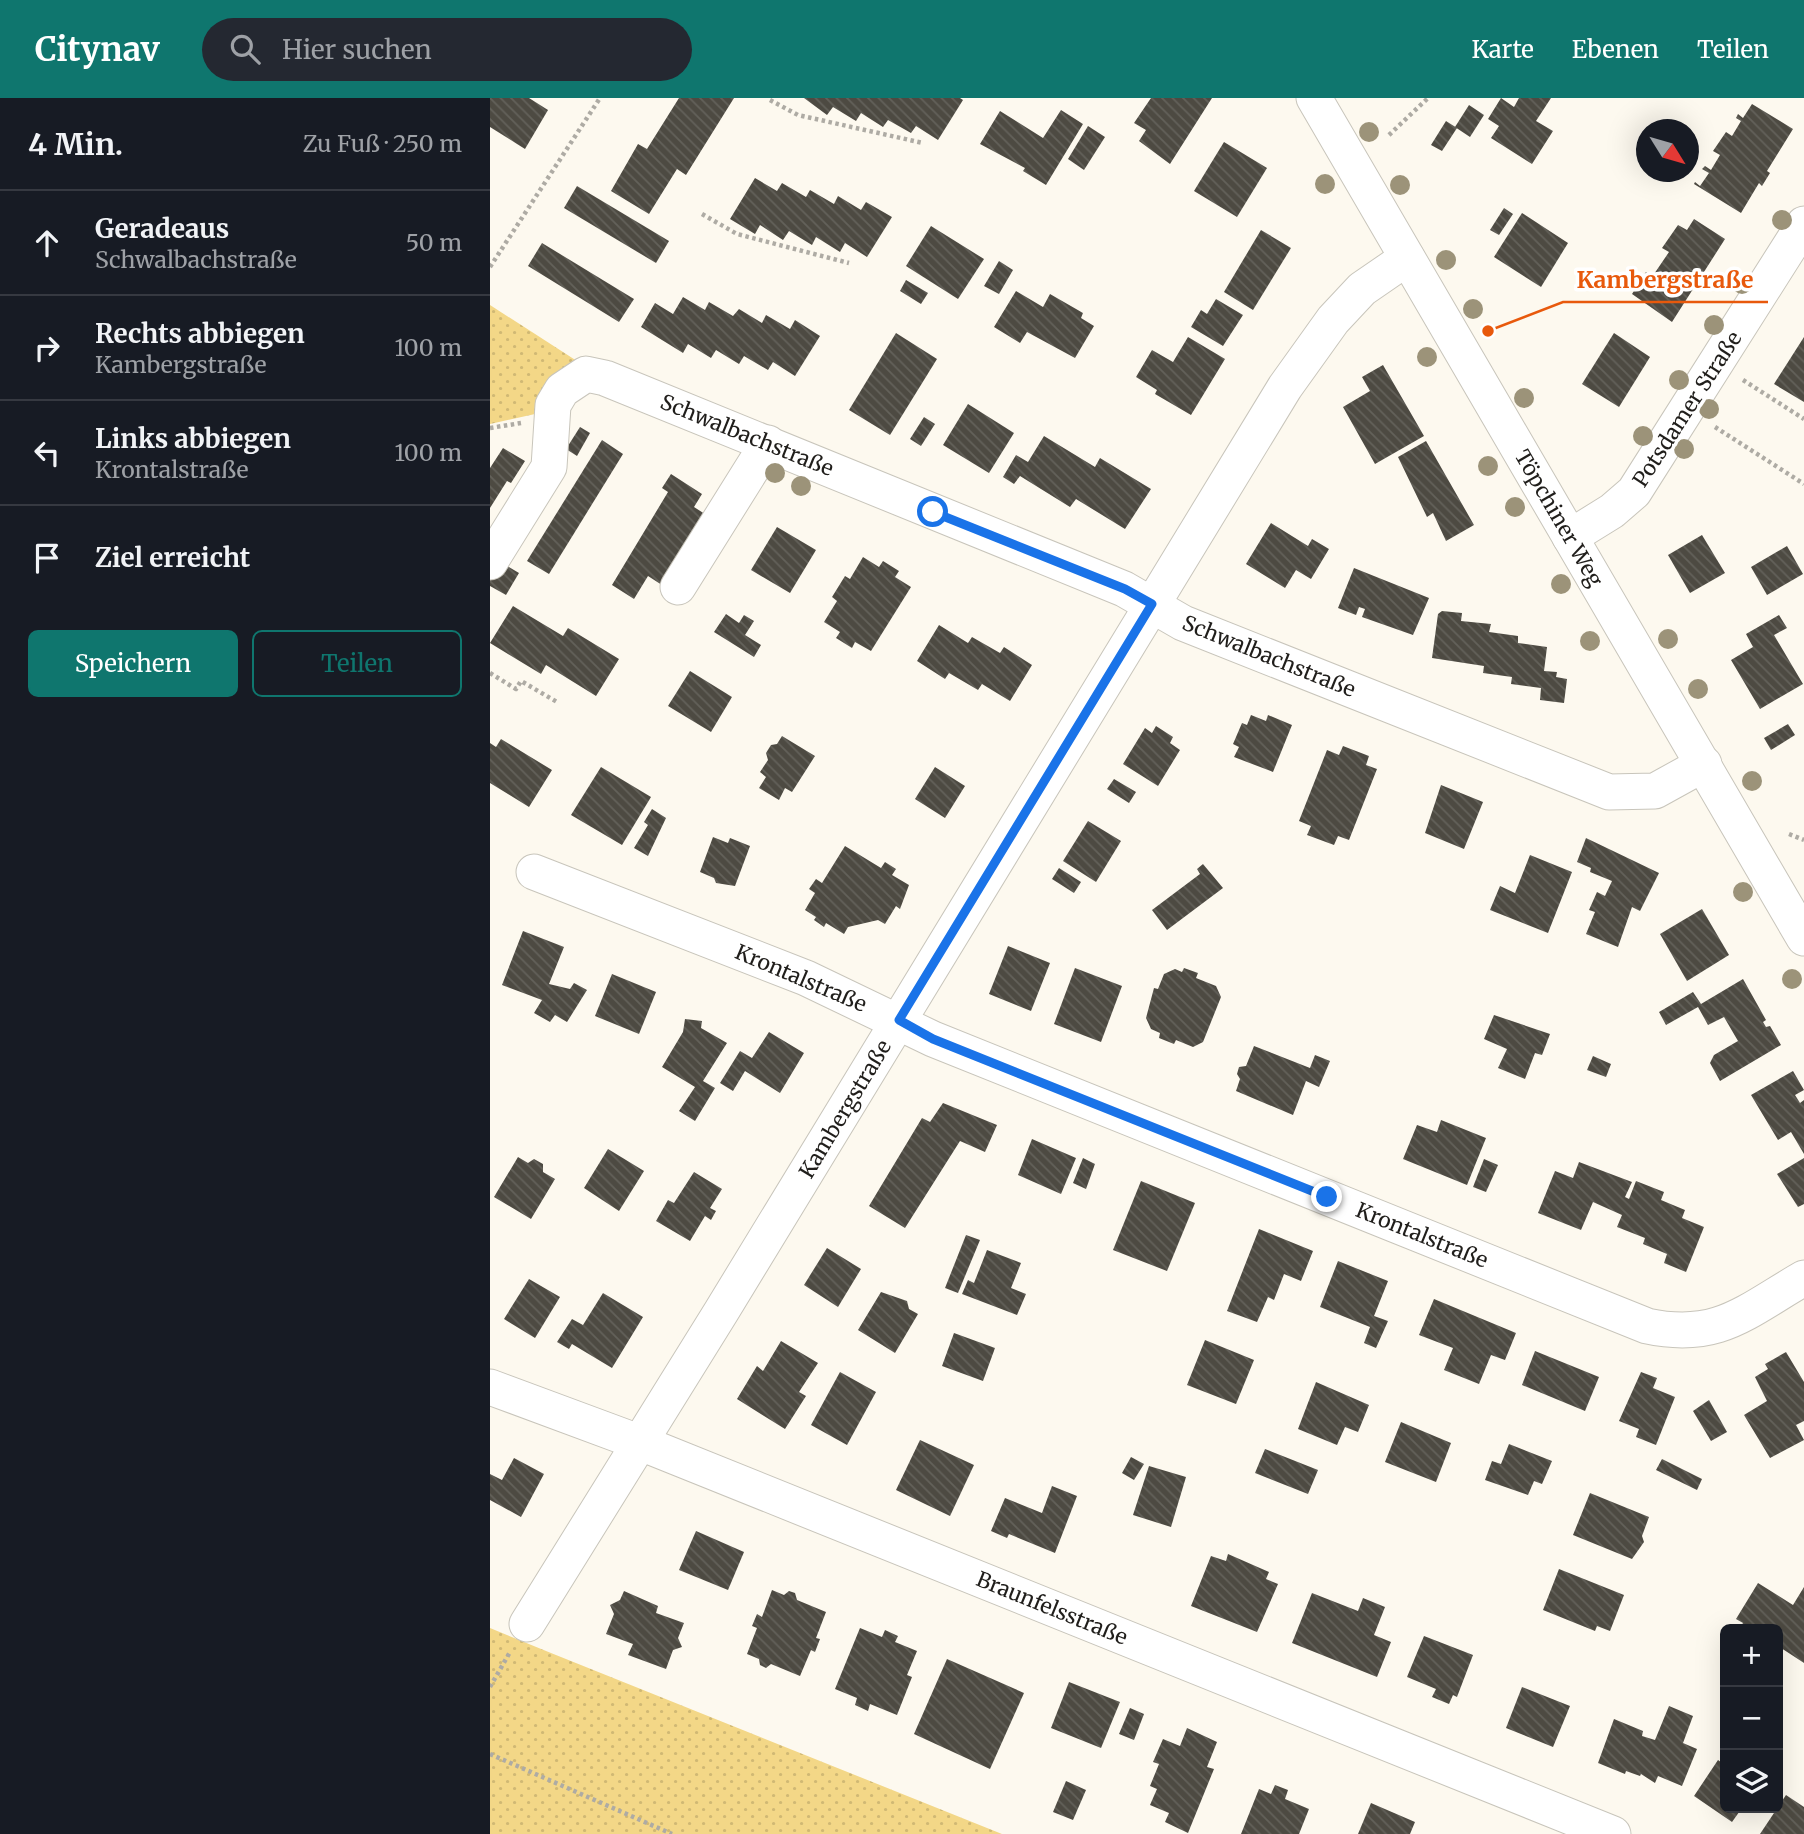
<!DOCTYPE html>
<html lang="de">
<head>
<meta charset="utf-8">
<style>
	body { margin:0; font-family:Merriweather,serif; background:#242831; color:#f1f3f6 }
	.controls { position:absolute; right:21px; bottom:21px; display:grid; overflow:hidden; border-radius:10px; box-shadow:0 7px 28px #0002 }
	.controls button { width:63px; height:63px; display:grid; place-items:center; padding:0; border:0; border-bottom:2px solid #363941; background:#171b24; color:#f1f3f6; font:35px sans-serif }
	.compass { position:absolute; left:1146px; top:21px; width:63px; height:63px; border-radius:50%; background:#171b24; box-shadow:0 7px 28px #0002; rotate:127deg }
	.stop { position:absolute; width:21px; height:21px; margin:-16px; border:5px solid #1a73e8; border-radius:50%; background:#fff }
	.stop.end { background:#1a73e8; border-color:#fff; box-shadow:0 2px 7px #0008 }
	.list { margin:0; padding:0; list-style:none }
	h2 { display:flex; justify-content:space-between; align-items:center; height:91px; margin:0; padding:0 28px; font-size:30px }
	h2 small { font-size:23px; font-weight:400; color:#9ea1a6 }
	.list li { display:grid; grid-template-columns:46px 1fr auto; gap:21px; align-items:center; box-sizing:border-box; height:105px; padding:0 28px; border-top:2px solid #363941 }
	.list b { display:block; font-size:26px; white-space:nowrap }
	.list p { margin:0; font-size:23px; white-space:nowrap; color:#9ea1a6 }
	.list em { font-size:23px; font-style:normal; color:#9ea1a6 }
	.actions { display:flex; gap:14px; padding:21px 28px }
	.actions a { flex:1; padding:16px 0; border:2px solid #0f766e; border-radius:10px; text-align:center; font-size:24px; color:#0f766e }
	.actions .main { background:#0f766e; color:#fff }
	.icon { flex:none; width:38px; height:38px; fill:none; stroke:currentColor; stroke-width:2; stroke-linecap:round; stroke-linejoin:round }
	.map { position:relative; flex:none; width:1314px; height:1736px; overflow:hidden }
	header { display:flex; align-items:center; gap:42px; box-sizing:border-box; height:98px; padding:0 35px; background:#0f766e; color:#fff }
	header strong { font-size:33px }
	nav { display:flex; gap:38px; margin-inline-start:auto; font-size:24px }
	.search { width:490px; height:63px; background:#242831; display:flex; align-items:center; gap:18px; box-sizing:border-box; padding:0 24px; border-radius:38px; color:#9ea1a6; font-size:26px }
	main { display:flex }
	aside { flex:1; background:#171b24 }
	.map>svg:first-child { display:block }
</style>
</head>
<body>
<header>
<strong>Citynav</strong>
<div class="search"><svg class="icon" aria-label="search" viewBox="0 0 24 24"><circle cx="10" cy="10" r="6"/><path d="M15 15l6 6"/></svg>Hier suchen</div>
<nav><a>Karte</a><a>Ebenen</a><a>Teilen</a></nav>
</header>
<main>
<aside>
<h2>4 Min.<small>Zu Fuß · 250 m</small></h2>
<ul class="list">
<li><svg class="icon" aria-label="ahead" viewBox="0 0 24 24"><path d="M12 20V5M6 11l6-6 6 6"/></svg><div><b>Geradeaus</b><p>Schwalbachstraße</p></div><em>50 m</em></li>
<li><svg class="icon" aria-label="right" viewBox="0 0 24 24"><path d="M7 20v-9h11M14 6l5 5-5 5"/></svg><div><b>Rechts abbiegen</b><p>Kambergstraße</p></div><em>100 m</em></li>
<li><svg class="icon" aria-label="left" viewBox="0 0 24 24"><path d="M17 20v-9H6M10 6l-5 5 5 5"/></svg><div><b>Links abbiegen</b><p>Krontalstraße</p></div><em>100 m</em></li>
<li><svg class="icon" aria-label="arrive" viewBox="0 0 24 24"><path d="M6 21V4h12l-3 4 3 4H6"/></svg><div><b>Ziel erreicht</b></div></li>
</ul>
<div class="actions"><a class="main">Speichern</a><a>Teilen</a></div>
</aside>
<div class="map">
<svg width="1314" height="1736" viewBox="0 0 1314 1736">
	<defs>
		<pattern id="grass-dots" width="8" height="8" patternUnits="userSpaceOnUse" patternTransform="scale(1.75)"><rect width="8" height="8" fill="#f3d787"/><path d="M2 2h.1M6 6h.1" fill="none" stroke="#d0b874" stroke-width="1.8" stroke-linecap="round"/></pattern>
		<pattern id="building-back-hatch" width="6" height="6" patternUnits="userSpaceOnUse" patternTransform="scale(1.75)"><rect width="6" height="6" fill="#4d4a42"/><path d="M-1 5l2 2M0 0l6 6M5-1l2 2" fill="none" stroke="#63615a"/></pattern>
	</defs>
	<rect width="100%" height="100%" fill="#fdf9ef"/>
	<g fill="url(#grass-dots)">
		<polygon points="0,207 90,265 45,316 0,326"/>
		<polygon points="0,1530 61,1555 512,1736 0,1736"/>
	</g>
	<g fill="url(#building-back-hatch)">
		<polygon points="0,0 39,0 58,12 35,51 0,29"/>
		<polygon points="189,0 244,0 196,77 187,71 159,116 121,93 148,46 157,51"/>
		<polygon points="314,0 470,0 473,2 448,42 426,28 421,35 398,22 393,29 371,15 366,23 343,9 337,17"/>
		<polygon points="661,0 722,0 680,66 649,43 656,32 644,25"/>
		<polygon points="1011,0 1024,9 1029,0 1061,0 1046,23 1063,33 1042,66 1001,40 1009,28 998,21"/>
		<polygon points="1262,6 1303,31 1277,73 1280,75 1272,88 1269,85 1251,115 1204,86 1205,84 1210,88 1219,75 1212,71 1215,68 1221,72 1230,57 1223,53 1236,34 1242,38 1251,23 1246,20 1248,16 1253,20"/>
		<polygon points="979,7 994,17 980,39 965,29"/>
		<polygon points="571,12 593,26 556,87 533,73 535,70 490,46 510,13 553,40"/>
		<polygon points="956,23 967,30 952,53 941,47"/>
		<polygon points="598,28 615,39 594,72 578,61"/>
		<polygon points="734,44 777,70 747,119 704,93"/>
		<polygon points="265,80 287,93 292,85 316,99 320,92 344,106 348,98 371,112 376,104 402,119 377,159 355,145 350,154 326,139 322,147 299,133 293,142 270,127 265,136 240,121"/>
		<polygon points="87,88 179,143 166,165 74,110"/>
		<polygon points="1014,110 1023,116 1009,137 1000,132"/>
		<polygon points="1032,115 1078,145 1051,189 1004,159"/>
		<polygon points="1204,121 1235,141 1182,224 1142,196 1156,174 1162,179 1179,154 1172,150 1188,127 1197,132"/>
		<polygon points="441,128 494,161 468,201 416,168"/>
		<polygon points="771,132 801,150 763,212 734,194"/>
		<polygon points="52,145 144,201 129,224 38,168"/>
		<polygon points="509,163 523,172 509,196 494,188"/>
		<polygon points="416,182 438,195 431,206 410,193"/>
		<polygon points="526,193 553,209 560,196 593,215 591,220 604,228 585,260 537,234 530,245 504,229"/>
		<polygon points="193,199 215,212 219,204 243,218 249,211 272,225 276,217 300,231 305,222 330,238 305,278 283,264 278,272 254,258 249,266 226,252 221,260 198,246 193,255 151,229 165,205 183,216"/>
		<polygon points="726,201 753,217 733,248 701,229 711,212 717,216"/>
		<polygon points="406,235 447,261 400,337 359,312"/>
		<polygon points="1124,235 1160,259 1129,309 1092,286"/>
		<polygon points="698,239 735,261 701,317 665,296 667,292 646,279 662,252 683,264"/>
		<polygon points="1314,239 1314,304 1284,286"/>
		<polygon points="893,267 934,338 885,366 853,309 880,293 872,279"/>
		<polygon points="478,306 524,335 499,375 453,347"/>
		<polygon points="434,319 445,326 431,348 420,341"/>
		<polygon points="90,329 100,335 87,358 76,351"/>
		<polygon points="554,338 605,369 610,360 661,391 635,431 586,401 580,409 530,378 524,386 513,379 526,357 538,364"/>
		<polygon points="112,342 133,356 59,476 37,463"/>
		<polygon points="936,343 984,427 956,443 943,415 937,419 908,359"/>
		<polygon points="13,350 35,363 21,385 17,383 0,410 0,370"/>
		<polygon points="181,376 212,396 204,409 218,418 175,489 158,478 144,501 122,487 178,394 172,390"/>
		<polygon points="781,425 818,448 822,441 839,451 821,481 806,472 795,490 756,466"/>
		<polygon points="287,429 326,452 300,495 261,472"/>
		<polygon points="1212,437 1235,475 1200,495 1178,457"/>
		<polygon points="1297,448 1313,476 1277,497 1261,469"/>
		<polygon points="373,459 389,469 393,463 409,473 405,479 421,489 381,553 365,544 362,550 346,540 350,534 334,524 347,503 342,499 355,478 360,481"/>
		<polygon points="7,462 29,475 16,497 0,488 0,474"/>
		<polygon points="864,470 939,500 923,537 872,519 875,511 869,509 866,517 848,510"/>
		<polygon points="23,508 73,538 78,530 129,561 106,598 56,567 51,576 0,545"/>
		<polygon points="952,513 972,515 971,523 1001,526 999,534 1028,538 1028,545 1057,549 1054,573 1067,574 1066,579 1077,581 1074,605 1050,602 1051,590 1021,586 1022,579 993,575 994,568 942,560 948,516"/>
		<polygon points="236,516 249,525 254,517 264,523 255,537 271,547 264,559 224,534"/>
		<polygon points="1289,517 1297,530 1284,537 1313,586 1270,611 1241,562 1263,549 1256,536"/>
		<polygon points="449,527 478,545 482,539 510,555 514,549 542,567 520,603 492,586 488,592 459,575 455,581 427,563"/>
		<polygon points="200,573 242,599 221,634 178,608"/>
		<polygon points="761,617 776,623 778,617 802,627 783,674 744,659 749,649 743,646 752,625 757,627"/>
		<polygon points="1298,626 1305,637 1281,652 1274,640"/>
		<polygon points="666,628 683,639 680,645 690,652 668,688 633,666 655,630 662,635"/>
		<polygon points="292,638 325,658 302,694 295,690 289,702 269,690 276,679 270,674 278,662 276,655 281,647 287,646"/>
		<polygon points="11,641 62,672 39,709 0,685 0,645 6,649"/>
		<polygon points="853,648 879,658 876,667 887,671 859,742 848,738 844,747 817,737 821,728 809,723 837,652 849,657"/>
		<polygon points="111,669 161,699 132,747 81,717"/>
		<polygon points="445,669 475,688 455,720 425,701"/>
		<polygon points="624,681 646,694 639,705 617,691"/>
		<polygon points="951,687 993,704 974,751 935,735"/>
		<polygon points="162,711 176,720 158,758 144,750 158,727 154,724"/>
		<polygon points="598,723 631,743 606,784 573,763"/>
		<polygon points="223,739 238,745 240,740 260,748 245,788 226,785 224,780 210,774"/>
		<polygon points="1096,740 1169,775 1150,813 1142,809 1128,849 1096,836 1105,814 1099,812 1107,794 1115,798 1122,783 1100,774 1101,770 1087,764"/>
		<polygon points="355,748 391,770 395,764 406,771 402,777 419,787 410,811 406,808 395,826 388,822 358,829 354,836 336,825 334,829 324,822 326,819 315,812 325,795 319,791 326,781 332,785"/>
		<polygon points="1040,757 1082,774 1058,835 1000,812 1010,788 1025,795"/>
		<polygon points="713,766 733,790 677,832 662,812 710,776 707,771"/>
		<polygon points="569,770 591,784 584,795 562,781"/>
		<polygon points="1212,811 1239,857 1197,883 1170,836"/>
		<polygon points="33,833 74,849 59,886 80,891 84,885 97,892 77,924 65,917 60,924 44,915 52,902 12,887"/>
		<polygon points="518,848 560,865 541,913 499,896"/>
		<polygon points="585,870 632,888 611,944 564,926"/>
		<polygon points="694,870 708,875 706,880 726,888 731,899 713,944 703,949 686,942 684,946 669,940 670,935 661,931 656,920 664,890 668,891 674,876 685,871 692,874"/>
		<polygon points="122,876 166,894 149,936 105,918"/>
		<polygon points="1253,881 1276,922 1273,924 1276,929 1280,928 1291,947 1230,983 1220,965 1224,957 1248,943 1234,919 1218,927 1208,909 1176,927 1169,914 1203,894 1211,906"/>
		<polygon points="1004,917 1060,936 1052,957 1045,955 1035,981 1008,970 1017,951 994,941"/>
		<polygon points="195,921 212,923 211,930 237,945 213,983 225,990 205,1023 189,1013 205,989 172,969 193,934"/>
		<polygon points="279,934 314,955 290,995 255,973 243,993 230,985 250,953 262,960"/>
		<polygon points="764,948 820,970 825,957 840,963 829,989 816,983 803,1017 746,993 750,981 747,976 749,969 756,968"/>
		<polygon points="1103,958 1121,966 1116,979 1097,972"/>
		<polygon points="1303,973 1314,992 1305,997 1310,1005 1314,1002 1314,1056 1301,1034 1288,1042 1261,997"/>
		<polygon points="453,1005 507,1027 495,1054 470,1043 415,1130 379,1108 432,1020 440,1024"/>
		<polygon points="951,1022 996,1040 977,1087 913,1061 927,1027 947,1034"/>
		<polygon points="542,1041 586,1060 571,1096 528,1077"/>
		<polygon points="118,1051 154,1073 129,1113 94,1090"/>
		<polygon points="28,1059 38,1065 44,1061 53,1066 53,1074 65,1081 41,1121 4,1099"/>
		<polygon points="593,1060 605,1066 596,1091 583,1085"/>
		<polygon points="1314,1060 1314,1106 1308,1109 1287,1076"/>
		<polygon points="994,1061 1008,1067 996,1094 983,1089"/>
		<polygon points="1089,1064 1142,1084 1135,1099 1139,1101 1146,1083 1174,1094 1171,1102 1195,1112 1192,1120 1214,1129 1196,1174 1174,1165 1177,1156 1153,1146 1155,1140 1127,1129 1132,1117 1103,1104 1091,1132 1048,1115 1065,1073 1083,1080"/>
		<polygon points="204,1074 232,1091 220,1110 226,1113 221,1122 215,1118 200,1143 166,1123 178,1102 184,1105"/>
		<polygon points="651,1083 705,1105 677,1173 623,1152"/>
		<polygon points="769,1131 823,1153 811,1183 794,1176 784,1202 778,1199 767,1224 737,1213"/>
		<polygon points="476,1137 490,1142 468,1195 455,1190"/>
		<polygon points="337,1150 371,1171 348,1209 314,1187"/>
		<polygon points="497,1152 531,1165 521,1190 536,1196 527,1217 472,1196 478,1182 484,1185"/>
		<polygon points="848,1163 898,1183 884,1218 898,1223 886,1250 874,1245 880,1229 830,1209"/>
		<polygon points="39,1181 70,1199 45,1240 14,1221"/>
		<polygon points="391,1194 417,1203 419,1211 428,1216 405,1255 368,1232"/>
		<polygon points="113,1195 153,1219 122,1270 82,1246 79,1251 67,1244 82,1221 93,1227"/>
		<polygon points="944,1201 1026,1235 1015,1262 1001,1257 989,1286 954,1272 963,1250 929,1237"/>
		<polygon points="464,1235 505,1250 493,1283 452,1268"/>
		<polygon points="715,1242 764,1262 746,1306 697,1287"/>
		<polygon points="291,1243 328,1265 309,1294 316,1298 295,1331 247,1301 267,1268 273,1273"/>
		<polygon points="1045,1253 1109,1279 1095,1313 1032,1287"/>
		<polygon points="1296,1254 1314,1284 1314,1323 1306,1327 1314,1342 1280,1360 1254,1317 1277,1303 1265,1279 1278,1271 1275,1266"/>
		<polygon points="350,1274 386,1294 357,1347 321,1327"/>
		<polygon points="1151,1274 1167,1280 1163,1290 1185,1299 1166,1347 1146,1339 1149,1331 1129,1323"/>
		<polygon points="826,1284 879,1307 868,1334 855,1329 847,1347 808,1331"/>
		<polygon points="1219,1302 1237,1334 1221,1343 1203,1313"/>
		<polygon points="911,1324 961,1345 946,1384 895,1364"/>
		<polygon points="430,1342 484,1367 460,1418 406,1392"/>
		<polygon points="1019,1346 1062,1363 1052,1386 1044,1383 1038,1397 995,1382 1002,1363 1011,1366"/>
		<polygon points="775,1351 828,1372 818,1396 765,1375"/>
		<polygon points="641,1359 654,1366 644,1382 632,1375"/>
		<polygon points="24,1360 54,1376 31,1419 0,1402 0,1376 12,1382"/>
		<polygon points="1172,1361 1212,1381 1207,1392 1166,1372"/>
		<polygon points="659,1368 696,1379 681,1429 643,1417"/>
		<polygon points="562,1388 587,1398 565,1455 519,1436 517,1440 501,1433 515,1400 552,1415"/>
		<polygon points="1100,1395 1159,1419 1152,1438 1154,1444 1142,1461 1083,1437"/>
		<polygon points="206,1433 254,1454 238,1492 189,1472"/>
		<polygon points="738,1456 779,1474 776,1481 788,1486 767,1534 701,1508 721,1458 736,1463"/>
		<polygon points="1069,1471 1134,1497 1120,1533 1107,1528 1105,1533 1053,1512"/>
		<polygon points="1268,1485 1303,1507 1314,1489 1314,1565 1288,1548 1288,1531 1249,1531 1253,1525 1246,1521"/>
		<polygon points="282,1492 294,1497 299,1493 305,1495 307,1502 336,1514 326,1540 330,1541 325,1554 321,1552 310,1578 281,1566 276,1570 270,1567 269,1561 257,1556 267,1530 262,1528 267,1516 272,1519"/>
		<polygon points="134,1493 168,1508 166,1515 194,1525 188,1540 192,1549 183,1552 176,1571 138,1557 143,1546 116,1536 124,1516 120,1507 130,1502"/>
		<polygon points="822,1495 868,1513 873,1500 895,1509 884,1537 901,1544 887,1579 802,1545"/>
		<polygon points="370,1530 392,1539 395,1532 408,1538 405,1544 427,1553 417,1577 422,1579 407,1617 380,1606 378,1613 365,1607 367,1600 345,1591"/>
		<polygon points="934,1538 983,1557 967,1599 963,1597 959,1606 942,1599 946,1591 917,1579"/>
		<polygon points="457,1561 534,1595 500,1671 424,1636"/>
		<polygon points="579,1584 630,1604 611,1650 561,1630"/>
		<polygon points="1032,1589 1080,1608 1063,1649 1016,1630"/>
		<polygon points="1179,1608 1203,1618 1193,1645 1207,1651 1192,1688 1168,1678 1165,1685 1151,1676 1150,1678 1136,1673 1135,1676 1108,1665 1124,1621 1153,1633 1152,1638 1165,1642"/>
		<polygon points="640,1610 654,1616 644,1642 629,1636"/>
		<polygon points="697,1630 727,1644 717,1669 724,1671 698,1735 675,1724 679,1715 660,1707 667,1691 660,1688 669,1666 663,1664 673,1641 690,1648"/>
		<polygon points="1228,1662 1235,1667 1235,1710 1252,1710 1242,1724 1204,1698"/>
		<polygon points="576,1683 596,1692 583,1722 563,1714"/>
		<polygon points="785,1687 798,1692 795,1701 819,1711 809,1736 751,1736 769,1691 781,1696"/>
		<polygon points="1296,1697 1314,1709 1314,1736 1270,1736"/>
		<polygon points="881,1705 925,1724 920,1736 868,1736"/>
	</g>
	<g fill="none" stroke-linecap="round" stroke-linejoin="round">
		<g stroke="#c8c5bb" stroke-width="37">
			<g id="minor">
				<polyline points="824,0 1314,840"/>
				<polyline points="1080,439 1122,413 1144,394 1314,126"/>
				<polyline points="0,464 59,369 63,307 72,292 96,276 115,280 634,491 693,525 1119,694 1165,693 1214,666"/>
				<polyline points="188,489 278,345"/>
				<path d="M44,774l272,106 127,61 714,287c71,15 98,-14 157,-48"/>
				<polyline points="0,1289 151,1345 1123,1736"/>
				<polyline points="37,1526 231,1214 795,289 843,222 872,191 917,160"/>
			</g>
		</g>
		<g stroke="#aeaba4" stroke-width="4.5" stroke-dasharray="3.5 3.5" stroke-linecap="butt">
			<polyline points="280,2 308,17 433,45"/>
			<polyline points="899,37 938,0"/>
			<polyline points="212,116 247,136 359,165"/>
			<polyline points="0,169 110,0"/>
			<polyline points="1253,282 1314,321"/>
			<polyline points="1225,329 1314,386"/>
			<polyline points="0,330 31,325"/>
			<polyline points="0,575 26,591 31,583 67,604"/>
			<polyline points="1299,736 1314,742"/>
			<polyline points="0,1589 20,1554"/>
			<polyline points="0,1656 182,1736"/>
		</g>
		<use href="#minor" stroke="#fff" stroke-width="35"/>
	</g>
	<g fill="#9c9379">
		<circle cx="879" cy="34" r="10"/>
		<circle cx="835" cy="86" r="10"/>
		<circle cx="910" cy="87" r="10"/>
		<circle cx="1292" cy="122" r="10"/>
		<circle cx="956" cy="162" r="10"/>
		<circle cx="1252" cy="186" r="10"/>
		<circle cx="983" cy="211" r="10"/>
		<circle cx="1224" cy="227" r="10"/>
		<circle cx="937" cy="259" r="10"/>
		<circle cx="1189" cy="282" r="10"/>
		<circle cx="1034" cy="300" r="10"/>
		<circle cx="1219" cy="311" r="10"/>
		<circle cx="1153" cy="338" r="10"/>
		<circle cx="1194" cy="351" r="10"/>
		<circle cx="998" cy="368" r="10"/>
		<circle cx="285" cy="375" r="10"/>
		<circle cx="311" cy="388" r="10"/>
		<circle cx="1025" cy="409" r="10"/>
		<circle cx="1071" cy="486" r="10"/>
		<circle cx="1178" cy="541" r="10"/>
		<circle cx="1100" cy="543" r="10"/>
		<circle cx="1208" cy="591" r="10"/>
		<circle cx="1262" cy="683" r="10"/>
		<circle cx="1253" cy="794" r="10"/>
		<circle cx="1302" cy="881" r="10"/>
	</g>
	<g fill="none" stroke-linecap="round" stroke-linejoin="round">
		<polyline stroke="#1a73e8" stroke-width="9" points="443,414 635,491 662,506 409,922 443,941 837,1099"/>
	</g>
	<g text-anchor="middle" dominant-baseline="central" stroke-width="7" stroke-linejoin="round" paint-order="stroke">
		<g font-size="21" fill="#201e1b" stroke="#fff">
			<text transform="translate(1197 311) rotate(-57)">Potsdamer Straße</text>
			<text transform="translate(257 337) rotate(22)">Schwalbachstraße</text>
			<text transform="translate(1069 420) rotate(60)">Töpchiner Weg</text>
			<text transform="translate(779 558) rotate(22)">Schwalbachstraße</text>
			<text transform="translate(311 880) rotate(23)">Krontalstraße</text>
			<text transform="translate(355 1011) rotate(-59)">Kambergstraße</text>
			<text transform="translate(932 1137) rotate(22)">Krontalstraße</text>
			<text transform="translate(562 1510) rotate(22)">Braunfelsstraße</text>
		</g>
	</g>
	<path fill="none" stroke="#e8590c" stroke-width="2.5" d="M998 233L1073 204H1278"/>
	<circle fill="#e8590c" stroke="#fff" stroke-width="2.5" cx="998" cy="233" r="7"/>
	<g font-size="23" text-anchor="middle" font-weight="bold" fill="#e8590c" stroke="#fff" stroke-width="7" stroke-linejoin="round" paint-order="stroke">
		<text x="1175" y="190">Kambergstraße</text>
	</g>
</svg>
<div class="controls">
<button>+</button>
<button>−</button>
<button><svg class="icon" aria-label="layers" viewBox="0 0 24 24"><path d="M12 4l9 5-9 5-9-5zM3 14l9 5 9-5"/></svg></button>
</div>
<svg class="compass" viewBox="-18 -18 36 36"><path d="M0-13l5 13h-10z" fill="#e53935"/><path d="M0 13l5-13h-10z" fill="#9ea1a6"/></svg>
<div class="stop" style="left:443px;top:414px"></div>
<div class="stop end" style="left:837px;top:1099px"></div>
</div>
</main>
</body>
</html>
